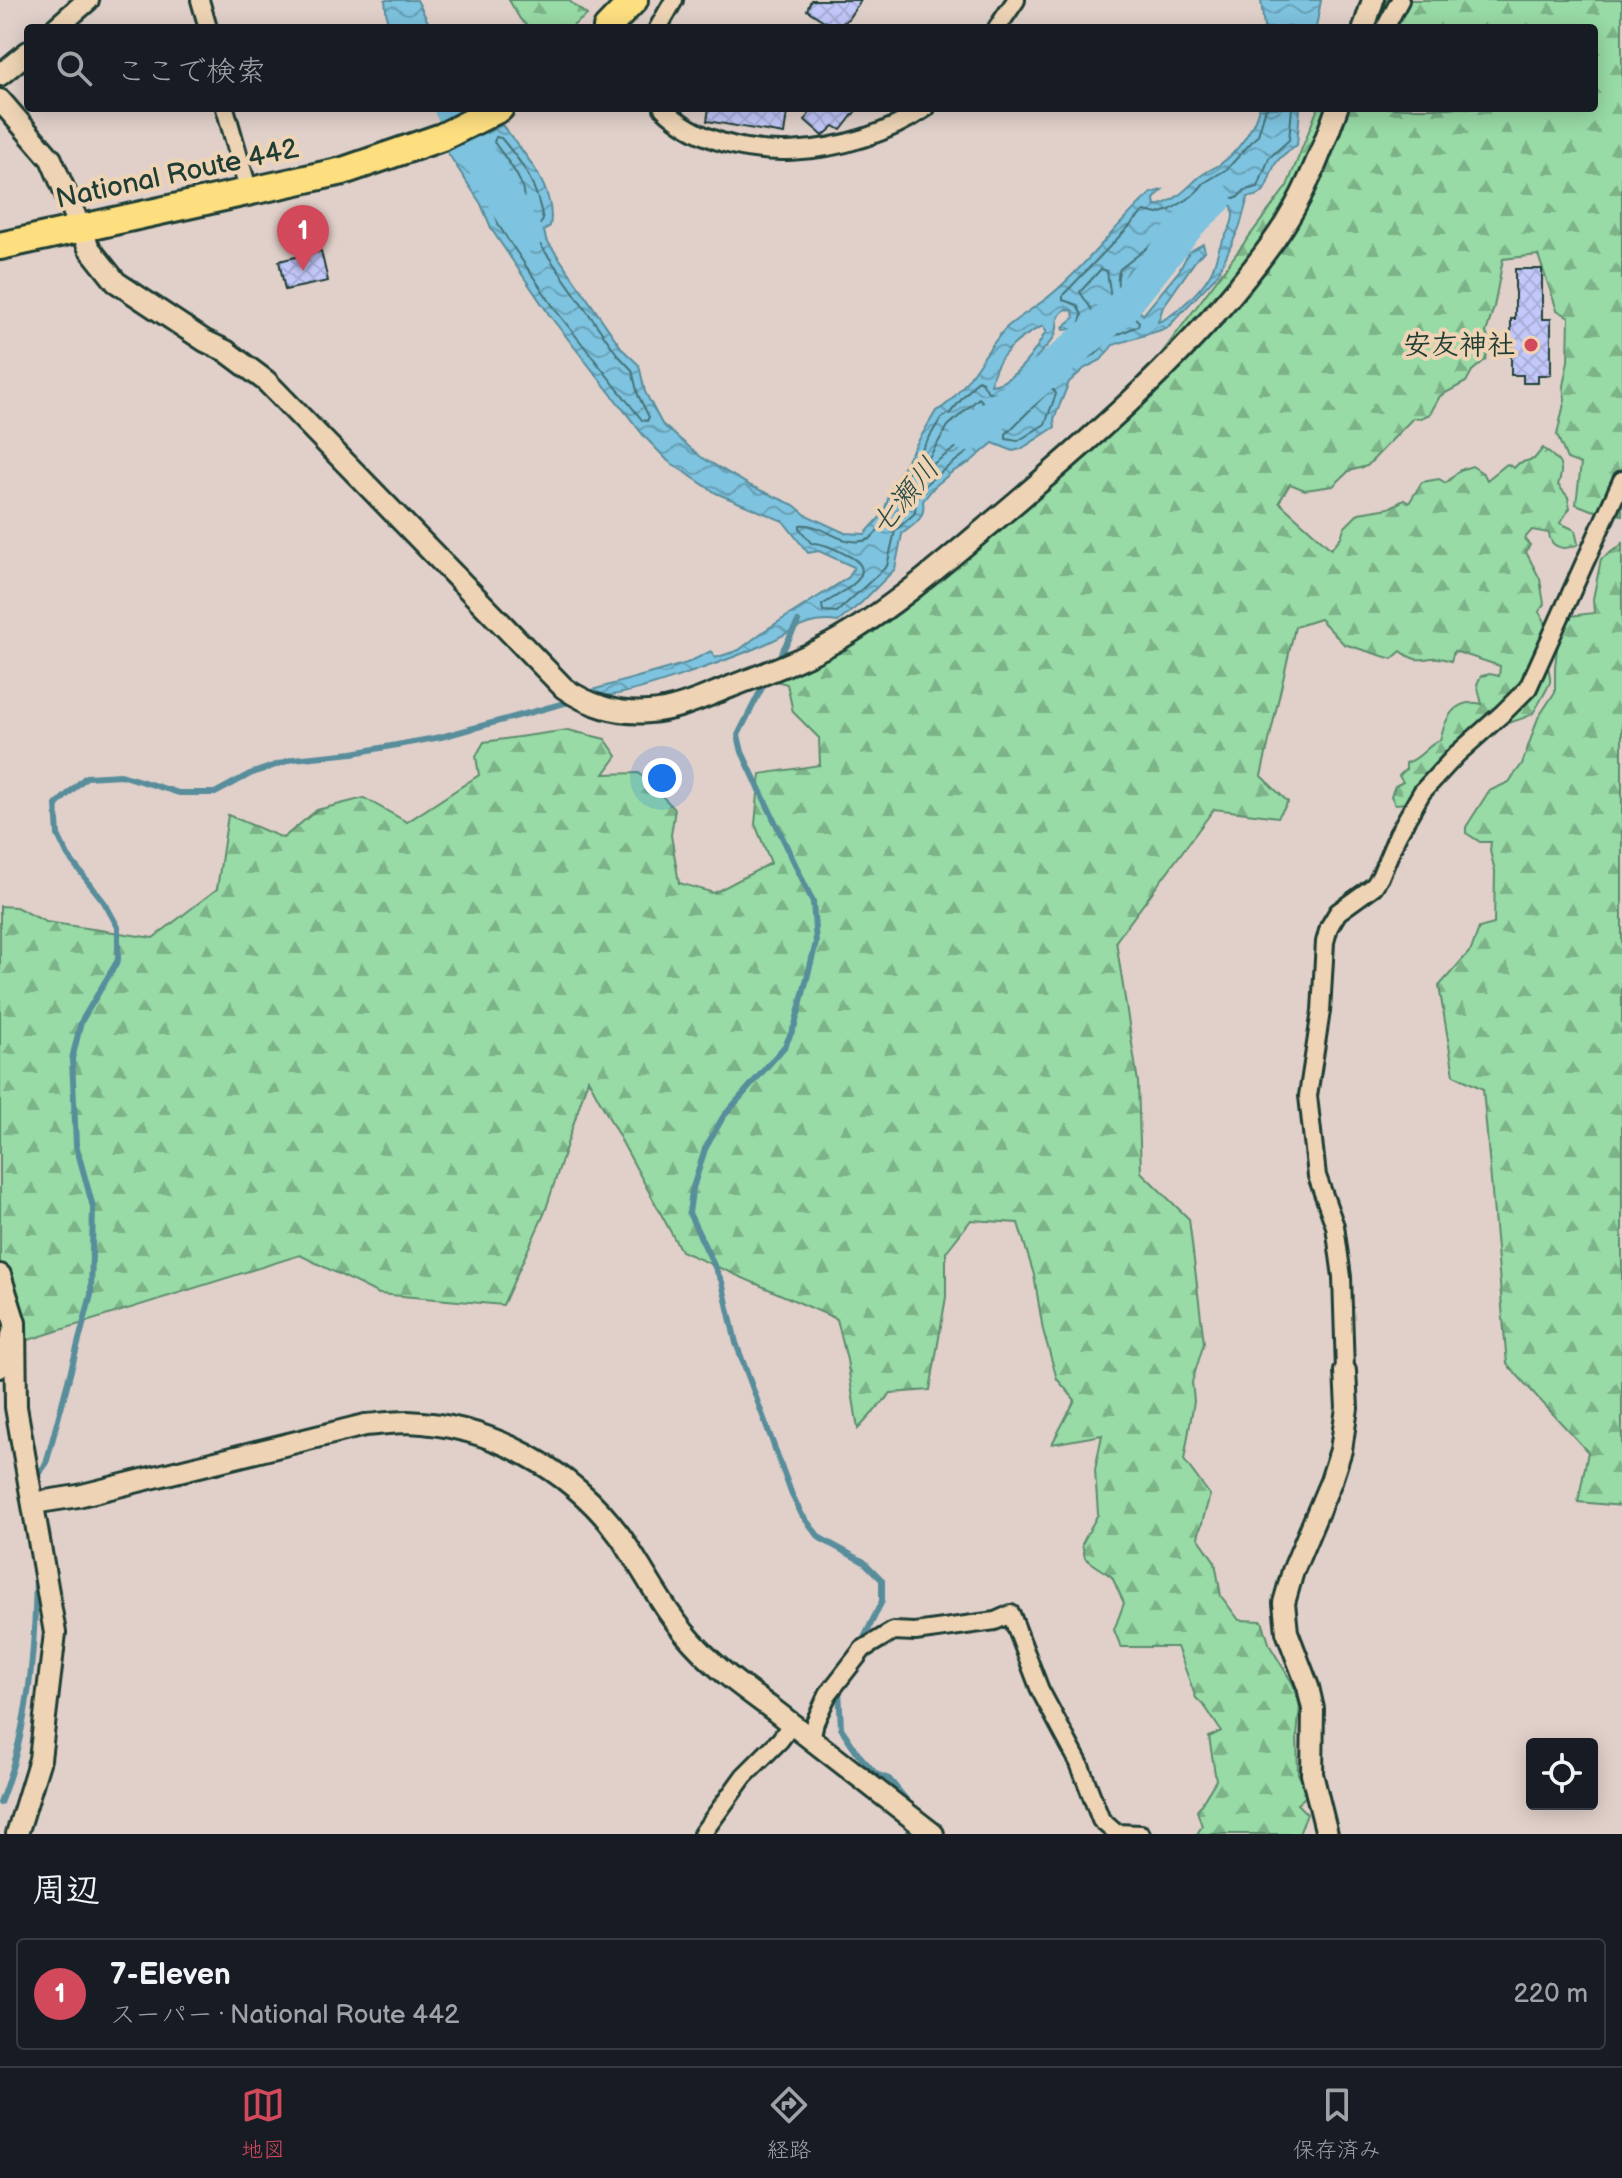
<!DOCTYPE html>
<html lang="ja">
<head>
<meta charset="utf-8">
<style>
	body { margin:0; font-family:"Balsamiq Sans","Klee One",sans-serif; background:#242831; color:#f1f3f6 }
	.controls { position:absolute; right:24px; bottom:24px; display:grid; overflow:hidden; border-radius:8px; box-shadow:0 4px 20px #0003 }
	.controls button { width:72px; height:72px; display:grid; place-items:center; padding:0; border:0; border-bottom:2px solid #363941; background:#171b24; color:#f1f3f6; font:40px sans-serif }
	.you { position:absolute; left:662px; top:778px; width:28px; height:28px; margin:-20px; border:6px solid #fff; border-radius:50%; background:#1a73e8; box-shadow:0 0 0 12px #1a73e833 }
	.badge { display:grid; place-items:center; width:52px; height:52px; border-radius:50%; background:#d1495b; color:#fff; font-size:26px; font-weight:700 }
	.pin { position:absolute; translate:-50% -66px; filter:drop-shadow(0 2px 4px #0008) }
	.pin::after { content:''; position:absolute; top:42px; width:28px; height:24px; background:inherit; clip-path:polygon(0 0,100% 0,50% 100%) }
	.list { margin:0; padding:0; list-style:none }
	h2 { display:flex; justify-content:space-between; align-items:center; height:104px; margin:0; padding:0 32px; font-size:34px }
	h2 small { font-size:26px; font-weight:400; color:#9ea1a6 }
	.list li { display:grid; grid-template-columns:52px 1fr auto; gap:24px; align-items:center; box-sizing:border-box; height:112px; margin:0 16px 16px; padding:0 16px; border:2px solid #363941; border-radius:8px }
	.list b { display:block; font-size:30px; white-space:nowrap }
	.list p { margin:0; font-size:26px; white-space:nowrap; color:#9ea1a6 }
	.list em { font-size:26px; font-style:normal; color:#9ea1a6 }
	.icon { flex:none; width:44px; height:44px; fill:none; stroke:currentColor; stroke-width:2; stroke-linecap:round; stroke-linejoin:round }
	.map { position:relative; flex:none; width:1622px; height:1834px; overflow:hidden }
	.search { position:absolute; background:#171b24; box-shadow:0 4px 20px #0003; left:24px; right:24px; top:24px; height:88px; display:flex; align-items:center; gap:20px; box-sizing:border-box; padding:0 28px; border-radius:8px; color:#9ea1a6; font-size:30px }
	.sheet { height:232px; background:#171b24 }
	nav { display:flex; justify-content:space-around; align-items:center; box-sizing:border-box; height:112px; border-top:2px solid #363941; background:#171b24; font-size:22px; color:#9ea1a6 }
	nav a { display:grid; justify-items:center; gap:4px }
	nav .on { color:#d1495b }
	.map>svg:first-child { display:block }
</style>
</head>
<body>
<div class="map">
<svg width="1622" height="1834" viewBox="0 0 1622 1834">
	<defs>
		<pattern id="forest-firs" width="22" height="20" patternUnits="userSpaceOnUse" patternTransform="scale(2)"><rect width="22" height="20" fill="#98dba6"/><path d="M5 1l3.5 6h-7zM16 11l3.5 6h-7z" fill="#7bb388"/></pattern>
		<pattern id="water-waves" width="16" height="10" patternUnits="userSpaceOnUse" patternTransform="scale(2)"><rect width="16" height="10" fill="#7ec3df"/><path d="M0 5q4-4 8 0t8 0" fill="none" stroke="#67a0b6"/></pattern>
		<pattern id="building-cross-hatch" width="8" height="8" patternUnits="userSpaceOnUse" patternTransform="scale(2)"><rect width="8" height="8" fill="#c3c8fa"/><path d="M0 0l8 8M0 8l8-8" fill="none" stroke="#a7add7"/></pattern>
	</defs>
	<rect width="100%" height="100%" fill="#e1d0ca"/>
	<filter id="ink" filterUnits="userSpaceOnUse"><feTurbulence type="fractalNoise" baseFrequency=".0125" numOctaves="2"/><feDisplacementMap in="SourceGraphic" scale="16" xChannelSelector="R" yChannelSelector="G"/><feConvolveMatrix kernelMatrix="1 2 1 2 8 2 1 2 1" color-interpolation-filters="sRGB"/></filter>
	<g filter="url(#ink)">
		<g fill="url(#forest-firs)" stroke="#5c8c6d" stroke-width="2">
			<polygon points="509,0 568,0 587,15 570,28 529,28 520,19"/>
			<path d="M1375,0h247v515l-31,-5 -15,-6 5,-40 -14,-5 -10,-24 8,-36 -2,-13 5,-25 1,-44 -12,-7 -19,-55 -35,4 -9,48 -8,26 5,11 -6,16 -13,11 -6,11 -26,14 -10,18 -9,4h-8l-46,48 -18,5 -16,15 -28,4 -15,-6 -11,18 52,47 10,-12 3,-9 15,-15 30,-5 15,-8 5,3 13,-21 17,-3 7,4 14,-13 12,-4 12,8 3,6 20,-16 7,4 5,-5 15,-4 9,-11c15,13 23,14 15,37l10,12 2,11 -10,15 15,7 3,14c-12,7 -28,5 -29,-11l-17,-3 -8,9 6,6 -4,7 14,27 4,25 -5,8c11,13 11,36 9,52 0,7 3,12 2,18 -1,4 -15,29 -18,32 -11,7 -32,9 -46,19 -28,20 -53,47 -78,70l-13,1 -4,-8 4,-10 8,-4 -4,-6 7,-7v-6c15,-4 21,-18 34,-23 5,-22 15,-43 42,-36l-5,-20 4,-8 9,-2 9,2 1,-10 -46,-15 -3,10c-26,-10 -28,8 -50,-10l-9,8 -48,-15 -24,-25 -25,8 -34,149 27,26 -10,15 -64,-8 -98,132 22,141 3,90 48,47 15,124 -12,39 2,19 -10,59 26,35 -12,42 17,25 6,34 18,24 23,1 8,25 23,38 7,22 -3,30 1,38 12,19 -13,11 10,10 -8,20h-102l5,-8 -5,-15 19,-31 -7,-43 12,-6 -15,-23 -10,-10 -19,-51h-56l-7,-17 10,-27 -12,-26 -27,-19 -3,-14 16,-30 -3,-44 7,-35 -50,9 23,-44 -18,-21 -14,-49 -9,-55 -16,-52 -47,-3 -25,32v45l-16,93 -39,3 -33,36 -11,-69 -10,-41 -156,-68 -93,-172 -43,133 -42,93 -124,-11 -79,-39 -300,94v-443l16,1 30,15 107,16 64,-49 11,-74 55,23 34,-28 47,-12 43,24 72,-47 -3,-19 8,-14 84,-12 37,9 12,17 -13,18 35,-1 36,36 -4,26 8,48 35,10 57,-30 -16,-39 5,-50 60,-9 -1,-27 -26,-26 -6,-28 -22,-6 116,-65 130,-114 138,-129 138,-184 31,-78h276v-80h-237z"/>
			<polygon points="1622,542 1622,1506 1578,1502 1588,1452 1507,1364 1483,1089 1454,1075 1439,986 1471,950 1479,928 1494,924 1495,871 1490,851 1491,842 1480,842 1466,833 1466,827 1489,791 1509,782 1522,764 1538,718 1555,692 1555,667 1559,630 1570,616 1594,613 1593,599 1601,559 1621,545"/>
		</g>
		<g fill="url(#water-waves)" stroke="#588d9b" stroke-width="2" fill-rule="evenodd">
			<polygon points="385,0 417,0 431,28 388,28"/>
			<polygon points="1261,0 1321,0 1316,28 1264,28"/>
			<path d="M1259,108h41l-3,37c-7,5 -17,11 -21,18 -10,16 -6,34 -28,34l-8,29 -22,48 -51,54 -54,17 -12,15 -16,8 -16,14 -15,37 1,8 -34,22 -8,2 -20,-8 -24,20 -17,9 -18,15 -11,14c3,18 -9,23 -21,33l-7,35 -34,34 -23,19c-32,-5 -47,11 -75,23 -25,11 -139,54 -160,50 -4,0 -7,-3 -11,-5l95,-27 24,-12 4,7 24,-8 25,-19 85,-54 5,-10 -35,-16 -11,2 -25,-32 -67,-28 -48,-32 -24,-25 -94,-120 -58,-86 -11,-26 -35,-54 17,-7 25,40 25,21 2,-15 -34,-53 21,-11c21,26 55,65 48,101l-6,5 2,8 77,111 16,15 6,27 17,32 39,33 50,29 43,19 12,10 39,18 20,1 18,-20 10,-30 43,-73c25,-11 49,-62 71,-84 14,-12 31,-21 45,-33 36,-30 64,-70 99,-101l11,-3 -8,9 1,7c18,-3 29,-15 42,-27 6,-6 15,-10 22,-14 19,-13 34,-35 40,-57zM1222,205l10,1c4,17 -5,25 -12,40 -4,10 -5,22 -11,30 -9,15 -35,41 -51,46l5,-15 35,-50 7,-6 -2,-7 -14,8 -10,19 -36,44 -10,-13 -8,-24 4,-8 73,-55zM1066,309l7,2 1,7 -11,9 1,3 8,-1c5,27 -54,82 -73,101l-5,1 -2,-4 2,-6c15,-19 28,-37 40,-59 5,-10 15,-16 20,-25 7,-11 -2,-18 12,-28zM1043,326l3,5c-10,20 -32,52 -55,54 3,-28 28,-48 52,-59z"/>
		</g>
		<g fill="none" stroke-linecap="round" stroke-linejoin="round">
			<g stroke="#457378" stroke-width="2">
				<path d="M1266,108l-8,27 -31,34 -23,14 -10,12 -24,15 -12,4 -14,-3 -81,84v5l14,5 5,10 -3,10 1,13 -12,24 1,5h4l23,-13 13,-16 29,-12 1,-4c-13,-13 -27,-35 -19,-53l78,-61 22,-11 17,1 8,-8 13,-3 11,-29 20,-18 3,-32"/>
				<path d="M496,137l5,1c24,28 35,45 42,82l-7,10 3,13 78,111 15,16 6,25 11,22 -2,4 -5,-1 -85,-108 -58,-86 -7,-23 5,-2 11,9 9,1c20,-19 -11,-51 -23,-69z"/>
				<polygon points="1101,269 1107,271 1111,298 1121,319 1094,336 1090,327 1092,310 1080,292"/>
				<path d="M978,380l4,2 6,10 11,1 3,3c-10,18 -20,20 -16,42l-58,44 -12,16 -1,15 -20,18 -8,35 -50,46 -14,-1 -1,-6c18,-12 63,-32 25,-50 -12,-6 -23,-12 -36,-12l-11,-14v-4c23,-3 42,25 70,14l20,-21 10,-32 41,-68 9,-5z"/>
				<polygon points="1050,390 1054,390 1056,394 1045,424 1018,441 1006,439 1006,434"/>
				<polygon points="979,398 984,404 975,421 974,435 933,464 929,464 928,459 948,426"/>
			</g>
			<g stroke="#588d9b" stroke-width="6">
				<polyline points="777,661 798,622"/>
				<polyline points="767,678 738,735 742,752 813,902 816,943 795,1025 785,1046 723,1117 705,1149 692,1191 689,1213 722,1282 736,1343 792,1495 802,1515 820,1538 864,1562 882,1580 882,1601 860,1646"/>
				<polyline points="37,1481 37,1476 46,1464 91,1295 93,1207 76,1145 72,1059 81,1022 118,960 118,927 104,902 68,856 58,835 56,805 86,777 121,775 179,793 215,793 250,774 293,759 353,753 441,737 572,701"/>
				<polyline points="841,1685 839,1689 841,1728 859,1755 876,1774 889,1779 908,1802 910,1809"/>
				<path d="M0,1803c29,-74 35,-151 36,-231"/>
				<polyline points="908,1834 911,1820"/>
			</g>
			<g stroke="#7ec3df" stroke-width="34">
				<polyline points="451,108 526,235"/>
				<polyline points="968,435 1017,397 1120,310 1191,221 1215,199"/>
			</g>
		</g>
		<g fill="url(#building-cross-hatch)" stroke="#1f3d34" stroke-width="2">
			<polygon points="811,0 861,0 848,19 835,28 807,10"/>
			<polygon points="709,108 765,108 787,113 784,134 707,121"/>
			<polygon points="813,108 858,108 841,130 834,126 823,136 805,120"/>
			<polygon points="321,251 328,281 285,290 279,261"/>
			<polygon points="1515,269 1542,269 1542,319 1551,319 1551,375 1538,375 1538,383 1523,383 1523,375 1511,375 1511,319 1515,319"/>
		</g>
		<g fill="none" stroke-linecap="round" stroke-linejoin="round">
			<g stroke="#1f3d34" stroke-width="22">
				<g id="minor">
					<polyline points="200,0 208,28"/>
					<polyline points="658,28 674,0"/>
					<polyline points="997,28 1016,0"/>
					<polyline points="1385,28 1400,0"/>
					<polyline points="225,108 249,192"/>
					<path d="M663,108c67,65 191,49 263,0"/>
					<polyline points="0,1369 11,1332"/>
					<polyline points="1345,1371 1342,1277 1335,1226 1317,1176 1308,1096 1321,1011 1325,942 1329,927 1338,912 1374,886 1380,877 1398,834 1422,792 1457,754 1503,713 1528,688 1622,480"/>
					<polyline points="811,1740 815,1722 828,1694 863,1649 893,1631 915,1632 995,1621 1011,1614 1040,1690 1079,1763 1101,1820 1116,1833 1141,1834"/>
					<polyline points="702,1834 744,1776 780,1740 791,1725"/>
				</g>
			</g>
			<g stroke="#1f3d34" stroke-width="26">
				<g id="tertiary">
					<polyline points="56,28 88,0"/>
					<polyline points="1364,28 1373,0"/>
					<polyline points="0,75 28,52"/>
					<path d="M0,100l51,59 38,89 27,34 89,59 21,10 40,30 298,307c24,17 55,27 85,24 28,-2 55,-15 81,-25 41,-16 83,-31 121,-55 51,-32 97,-73 143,-111 101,-85 204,-174 281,-282 28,-39 46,-86 62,-131"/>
					<polyline points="0,1275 15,1323 16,1407 55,1633 40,1759 17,1834"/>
					<path d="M33,1503l45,-7 287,-71c14,-1 29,-3 43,-3 83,3 163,47 212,114 28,40 44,78 80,114 23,24 48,41 75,61 52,41 105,82 158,123"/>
					<polyline points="1327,1834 1312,1774 1313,1709 1308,1687 1287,1632 1284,1603 1293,1571 1331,1481 1341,1450 1347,1408 1345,1371"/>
				</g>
			</g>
			<g stroke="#1f3d34" stroke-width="32">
				<g id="trunk">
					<polyline points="607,28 634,0"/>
					<polyline points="0,246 343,171 442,137 500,108"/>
				</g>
			</g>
			<use href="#minor" stroke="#eed4b5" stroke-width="16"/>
			<use href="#tertiary" stroke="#eed4b5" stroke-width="20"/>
			<use href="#trunk" stroke="#fedf80" stroke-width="26"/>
		</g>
	</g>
	<circle fill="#d1495b" stroke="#eed4b5" stroke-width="3" cx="1531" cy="345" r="8"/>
	<g text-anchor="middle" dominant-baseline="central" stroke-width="8" stroke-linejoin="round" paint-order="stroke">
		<g font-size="28" fill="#1f3d34" stroke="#eed4b5">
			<text transform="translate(177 174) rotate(-12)">National Route 442</text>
		</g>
		<g font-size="28" font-weight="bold" fill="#1f3d34" stroke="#eed4b5" text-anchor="end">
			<text x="1515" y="345">安友神社</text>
		</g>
		<g font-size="30" font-style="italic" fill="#284a45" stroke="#eed4b5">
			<text transform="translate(905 497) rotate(-50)">七瀬川</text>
		</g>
	</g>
</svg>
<div class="controls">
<button><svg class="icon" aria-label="locate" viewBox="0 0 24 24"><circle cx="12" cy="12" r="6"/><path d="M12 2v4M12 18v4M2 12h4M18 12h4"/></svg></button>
</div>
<div class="you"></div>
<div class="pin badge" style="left:303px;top:271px">1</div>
<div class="search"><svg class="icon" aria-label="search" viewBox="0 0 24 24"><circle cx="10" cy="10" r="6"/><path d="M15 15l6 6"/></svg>ここで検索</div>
</div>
<section class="sheet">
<h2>周辺<small></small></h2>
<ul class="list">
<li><span class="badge">1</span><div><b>7-Eleven</b><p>スーパー · National Route 442</p></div><em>220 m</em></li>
</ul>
</section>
<nav>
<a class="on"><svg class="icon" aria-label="map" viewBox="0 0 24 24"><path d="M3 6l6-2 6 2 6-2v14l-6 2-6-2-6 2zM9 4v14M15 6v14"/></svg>地図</a>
<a><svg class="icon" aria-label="directions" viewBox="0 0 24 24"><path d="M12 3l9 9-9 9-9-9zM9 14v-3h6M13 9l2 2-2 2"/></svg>経路</a>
<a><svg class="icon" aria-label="saved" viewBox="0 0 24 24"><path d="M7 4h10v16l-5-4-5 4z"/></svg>保存済み</a>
</nav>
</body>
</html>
